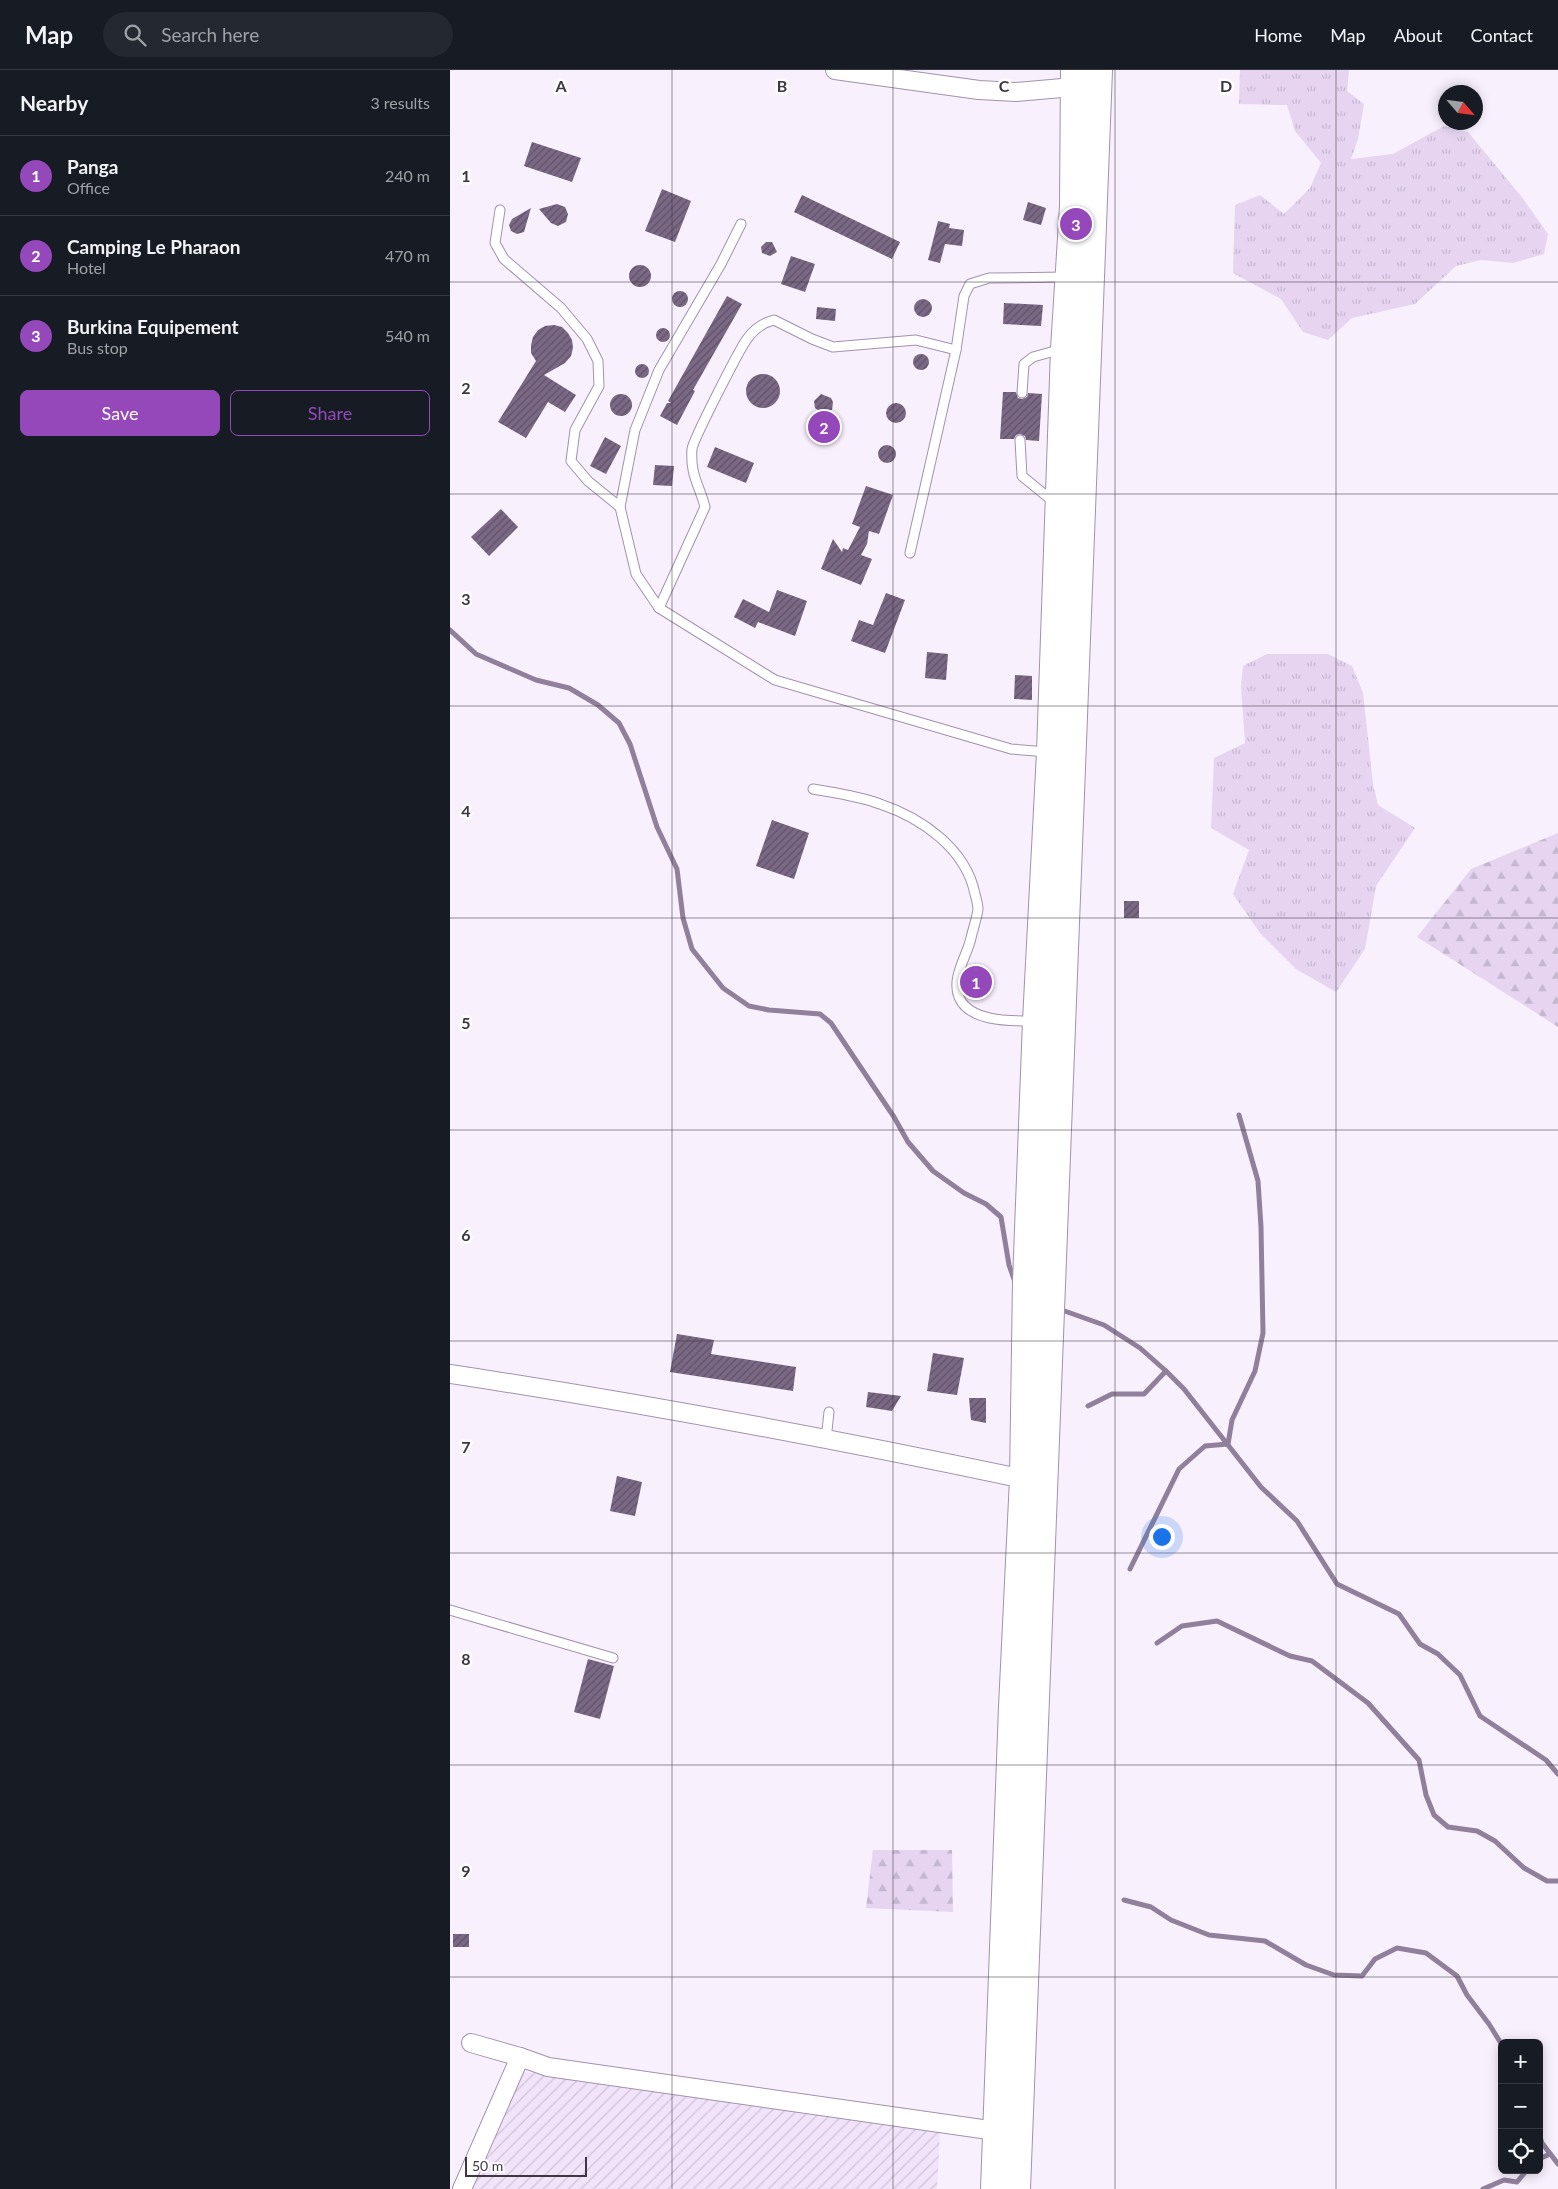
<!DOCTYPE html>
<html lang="en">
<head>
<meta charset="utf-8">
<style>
	body { margin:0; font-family:Lato,sans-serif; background:#242831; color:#f1f3f6 }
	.controls { position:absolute; right:15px; bottom:15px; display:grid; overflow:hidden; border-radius:8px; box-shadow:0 2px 12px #0003 }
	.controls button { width:45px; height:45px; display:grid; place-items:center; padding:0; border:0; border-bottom:1px solid #363941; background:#171b24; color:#f1f3f6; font:25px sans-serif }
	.compass { position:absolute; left:988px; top:15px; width:45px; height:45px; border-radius:50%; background:#171b24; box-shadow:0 2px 12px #0003; rotate:118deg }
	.scale { position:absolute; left:15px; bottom:12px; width:122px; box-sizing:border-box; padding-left:5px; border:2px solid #3e3643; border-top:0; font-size:14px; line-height:18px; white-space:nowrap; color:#3e3643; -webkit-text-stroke:4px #fff; paint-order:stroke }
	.you { position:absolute; left:711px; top:1466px; width:18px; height:18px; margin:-12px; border:4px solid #fff; border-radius:50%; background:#1a73e8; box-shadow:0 0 0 8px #1a73e833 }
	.badge { display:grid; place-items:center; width:32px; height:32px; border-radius:50%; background:#9448ba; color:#fff; font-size:16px; font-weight:700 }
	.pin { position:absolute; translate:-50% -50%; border:2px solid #fff; box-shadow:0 1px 5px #0006 }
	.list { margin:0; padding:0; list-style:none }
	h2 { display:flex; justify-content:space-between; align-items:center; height:65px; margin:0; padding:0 20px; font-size:21px }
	h2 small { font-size:16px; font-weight:400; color:#9ea1a6 }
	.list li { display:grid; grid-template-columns:32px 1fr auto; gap:15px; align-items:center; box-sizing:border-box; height:80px; padding:0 20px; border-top:1px solid #363941 }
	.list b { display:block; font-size:19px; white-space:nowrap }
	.list p { margin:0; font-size:16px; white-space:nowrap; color:#9ea1a6 }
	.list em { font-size:16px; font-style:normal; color:#9ea1a6 }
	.actions { display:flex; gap:10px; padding:15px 20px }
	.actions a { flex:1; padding:11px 0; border:1px solid #9448ba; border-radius:8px; text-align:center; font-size:18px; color:#9448ba }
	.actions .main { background:#9448ba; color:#fff }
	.icon { flex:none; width:28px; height:28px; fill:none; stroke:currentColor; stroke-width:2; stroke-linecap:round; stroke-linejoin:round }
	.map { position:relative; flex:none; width:1108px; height:2119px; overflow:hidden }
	header { display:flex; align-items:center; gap:30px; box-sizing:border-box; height:70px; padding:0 25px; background:#171b24; border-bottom:1px solid #363941 }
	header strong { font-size:24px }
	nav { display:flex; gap:28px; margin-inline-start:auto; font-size:18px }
	.search { width:350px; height:45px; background:#242831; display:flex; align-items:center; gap:12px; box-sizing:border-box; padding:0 18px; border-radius:28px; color:#9ea1a6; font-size:19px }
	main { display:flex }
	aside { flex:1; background:#171b24 }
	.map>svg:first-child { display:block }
</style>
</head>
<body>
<header>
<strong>Map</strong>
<div class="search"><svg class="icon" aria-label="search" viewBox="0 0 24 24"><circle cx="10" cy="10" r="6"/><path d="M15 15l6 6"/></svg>Search here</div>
<nav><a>Home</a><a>Map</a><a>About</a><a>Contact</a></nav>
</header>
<main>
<aside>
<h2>Nearby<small>3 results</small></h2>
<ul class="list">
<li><span class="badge">1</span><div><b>Panga</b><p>Office</p></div><em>240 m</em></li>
<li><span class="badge">2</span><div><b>Camping Le Pharaon</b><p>Hotel</p></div><em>470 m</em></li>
<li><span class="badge">3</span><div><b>Burkina Equipement</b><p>Bus stop</p></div><em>540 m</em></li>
</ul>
<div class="actions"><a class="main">Save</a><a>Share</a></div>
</aside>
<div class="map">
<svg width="1108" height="2119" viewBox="0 0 1108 2119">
	<defs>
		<pattern id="industrial-furrows" width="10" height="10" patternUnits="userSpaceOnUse" patternTransform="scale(1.25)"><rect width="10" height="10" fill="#f1e3fa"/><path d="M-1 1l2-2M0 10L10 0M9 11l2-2" fill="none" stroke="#d0c3d8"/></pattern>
		<pattern id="grass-tufts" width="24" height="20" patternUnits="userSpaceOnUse" patternTransform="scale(1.25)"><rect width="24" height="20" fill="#e6d4f1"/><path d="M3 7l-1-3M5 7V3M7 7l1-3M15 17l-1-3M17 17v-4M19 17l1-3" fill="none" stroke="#c6b7d0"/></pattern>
		<pattern id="forest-firs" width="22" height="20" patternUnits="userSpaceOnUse" patternTransform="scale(1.25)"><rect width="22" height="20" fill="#e6d4f1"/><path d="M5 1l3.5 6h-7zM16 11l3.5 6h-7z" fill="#c6b7d0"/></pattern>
		<pattern id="building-hatch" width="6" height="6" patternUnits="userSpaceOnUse" patternTransform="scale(1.25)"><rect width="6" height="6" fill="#7a6884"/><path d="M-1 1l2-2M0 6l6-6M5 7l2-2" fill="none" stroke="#605268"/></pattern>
	</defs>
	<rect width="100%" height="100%" fill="#f8f0fd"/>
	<polygon fill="url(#industrial-furrows)" points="69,2001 490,2062 487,2119 17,2119"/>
	<g fill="url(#grass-tufts)">
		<polygon points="790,0 899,0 897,21 914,34 908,69 901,89 943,84 994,56 1018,62 1071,126 1098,164 1094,184 1063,193 1031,190 1006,196 965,234 902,248 878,270 853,262 831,229 783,203 785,135 810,125 834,144 860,118 871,93 845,61 837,35 789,34"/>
		<polygon points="817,584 878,584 902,596 913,623 923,714 928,735 965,758 926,816 915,879 886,922 846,899 810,863 783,824 799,780 761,758 764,688 795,673 791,616 793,596"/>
	</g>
	<g fill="url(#forest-firs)">
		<polygon points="1108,763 1108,957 967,867 1021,799"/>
		<polygon points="423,1780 502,1780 503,1842 416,1838"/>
	</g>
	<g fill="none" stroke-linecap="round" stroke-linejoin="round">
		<g stroke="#91809c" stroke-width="5">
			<polyline points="0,560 26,584 86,610 119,618 148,635 169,653 180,674 207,757 227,799 233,848 242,879 273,918 299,936 319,940 370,944 381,953 444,1047 458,1072 483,1101 514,1123 536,1134 551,1147 559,1195 565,1212"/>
			<polyline points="609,1239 654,1255 690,1278 716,1301 734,1319 811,1417 847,1451 887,1514 949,1544 970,1574 988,1584 1010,1605 1030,1646 1096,1690 1108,1704"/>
			<polyline points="638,1336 662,1324 694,1324 716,1301"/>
			<polyline points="680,1499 729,1399 755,1376 778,1374 782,1350 805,1301 813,1263 811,1157 808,1111 789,1045"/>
			<polyline points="707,1573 732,1556 767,1551 840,1586 862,1591 918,1633 969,1690 976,1725 984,1745 998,1757 1027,1761 1045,1771 1074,1798 1097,1811 1108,1811"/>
			<polyline points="674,1830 701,1837 721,1850 759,1865 815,1871 856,1895 884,1905 912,1906 925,1889 947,1878 976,1883 1007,1906 1017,1925 1039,1954 1052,1975"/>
			<polyline points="1089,2064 1092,2073 1108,2094"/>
			<polyline points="1089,2089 1100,2084"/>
			<polyline points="1033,2119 1054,2110 1067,2112 1077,2100"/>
		</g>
	</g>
	<g fill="url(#building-hatch)">
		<polygon points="82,72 131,88 122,112 74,96"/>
		<polygon points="212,119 241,131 225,172 195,161"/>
		<polygon points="352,125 450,172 442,189 344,142"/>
		<polygon points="578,132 596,138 591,155 573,150"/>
		<polygon points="107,134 115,137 118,144 116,152 108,156 101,153 89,139"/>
		<polygon points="81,138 74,162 67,164 61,161 59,155 62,149"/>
		<polygon points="488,151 500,154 499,158 514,160 512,176 495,174 490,193 478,190"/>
		<polygon points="316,172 322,172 327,182 320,186 312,183 311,177"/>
		<polygon points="341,186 365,194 355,222 331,214"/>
		<circle cx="190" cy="206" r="11"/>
		<circle cx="230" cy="229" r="8"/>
		<polygon points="277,226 292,234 243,320 245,321 227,355 210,346 217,333 221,333 218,331"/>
		<circle cx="473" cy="238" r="9"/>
		<polygon points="554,233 593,235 591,256 553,254"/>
		<polygon points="367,237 386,239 385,251 366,249"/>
		<polygon points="104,255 112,257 118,263 122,270 123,278 121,286 115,293 94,305 126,325 115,342 98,332 76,368 48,352 86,291 81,283 81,275 83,267 88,260 95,256"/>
		<circle cx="213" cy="265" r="7"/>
		<circle cx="471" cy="292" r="8"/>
		<circle cx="192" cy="301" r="7"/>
		<circle cx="313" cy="321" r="17"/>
		<polygon points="553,322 566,322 568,328 572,329 577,327 578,323 592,324 589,371 576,370 575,366 570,364 566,365 564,369 550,369"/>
		<polygon points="371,324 381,328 383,332 382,340 371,342 365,338 364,331"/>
		<circle cx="171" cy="335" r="11"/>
		<circle cx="446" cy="343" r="10"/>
		<polygon points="155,367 171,376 156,404 140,396"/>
		<circle cx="437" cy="384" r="9"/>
		<polygon points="265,377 304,393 296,413 257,397"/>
		<polygon points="205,395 224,396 222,416 203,415"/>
		<polygon points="416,416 443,425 429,464 419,461 417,474 411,485 422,489 411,515 371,499 383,469 392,482 393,478 398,480 410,457 402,454"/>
		<polygon points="51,439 68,457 39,486 21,467"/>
		<polygon points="327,520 357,531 345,566 308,552 305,558 284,547 293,529 319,542"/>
		<polygon points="436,523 455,530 435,583 401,571 409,550 423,555"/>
		<polygon points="477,582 498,584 496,610 475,608"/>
		<polygon points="565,605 582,606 582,630 564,629"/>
		<polygon points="322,750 359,763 344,809 306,796"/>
		<rect x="674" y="831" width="15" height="17"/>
		<polygon points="227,1264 264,1270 261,1284 346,1297 343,1321 220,1302"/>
		<polygon points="483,1283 514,1288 507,1325 477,1321"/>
		<polygon points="418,1322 451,1326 442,1341 416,1337"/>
		<polygon points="519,1328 536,1328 536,1353 521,1350"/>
		<polygon points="167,1406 192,1412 185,1446 160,1441"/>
		<polygon points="138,1589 164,1596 150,1649 124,1642"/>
		<rect x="3" y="1864" width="16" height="13"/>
	</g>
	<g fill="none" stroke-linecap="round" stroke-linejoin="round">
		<g stroke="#a391ae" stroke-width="11">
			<g id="lane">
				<polyline points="50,140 45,173 54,189 111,238 137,269 148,291 149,316 125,360 121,391 138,411 170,437"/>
				<polyline points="291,154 271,194 209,300 185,360 170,437 186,504 209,538 325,610 561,679 598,682"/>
				<polyline points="572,323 574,294 583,287 612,279"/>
				<polyline points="570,370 572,406 605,433"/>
				<polyline points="460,483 506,280 514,226 520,214 539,208 618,207"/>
				<path d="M209,538l46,-101c-6,-23 -15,-32 -13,-58 1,-9 47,-99 55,-110 7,-10 15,-16 27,-19l38,19 21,8 83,-7 40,10"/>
				<path d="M363,719c22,4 46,7 67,15 42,14 86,45 95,90 1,4 3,10 3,15 -1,9 -5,20 -7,29 -4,18 -20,40 -12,59 10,25 52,24 75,24"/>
				<polyline points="376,1370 379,1342"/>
				<polyline points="0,1540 163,1588"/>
			</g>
		</g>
		<g stroke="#a391ae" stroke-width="20">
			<g id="street">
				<polyline points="385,0 529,20 566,22 635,16"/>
				<path d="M0,1304c192,29 384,65 574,105"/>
				<polyline points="21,1973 70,1987 98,1997 546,2061"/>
				<polyline points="12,2119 70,1987"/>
			</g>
		</g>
		<g stroke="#a391ae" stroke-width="30">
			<g id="highway">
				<polyline points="545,2119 563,1637 574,1409 577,1212 587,951 601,682 615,279 624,136 625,0"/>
				<polyline points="566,2119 648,0"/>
			</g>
		</g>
		<use href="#lane" stroke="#fff" stroke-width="9"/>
		<use href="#street" stroke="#fff" stroke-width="18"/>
		<use href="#highway" stroke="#fff" stroke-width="28"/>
	</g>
	<path fill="none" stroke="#3e3643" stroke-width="1" stroke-opacity="0.55" d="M222,0v2119M443,0v2119M665,0v2119M886,0v2119M0,212h1108M0,424h1108M0,636h1108M0,848h1108M0,1060h1108M0,1271h1108M0,1483h1108M0,1695h1108M0,1907h1108"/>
	<g font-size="16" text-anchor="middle" font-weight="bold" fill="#3e3643" stroke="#fff" stroke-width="5" stroke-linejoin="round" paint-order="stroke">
		<text x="111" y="22">A</text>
		<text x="332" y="22">B</text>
		<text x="554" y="22">C</text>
		<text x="776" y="22">D</text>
		<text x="16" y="112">1</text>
		<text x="16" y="324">2</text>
		<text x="16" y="535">3</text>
		<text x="16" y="747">4</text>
		<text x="16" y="959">5</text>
		<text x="16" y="1171">6</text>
		<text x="16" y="1383">7</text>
		<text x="16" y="1595">8</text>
		<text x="16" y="1807">9</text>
	</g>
</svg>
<div class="controls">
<button>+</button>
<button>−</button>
<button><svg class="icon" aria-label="locate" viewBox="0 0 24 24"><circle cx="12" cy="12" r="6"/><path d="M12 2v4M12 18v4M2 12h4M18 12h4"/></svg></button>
</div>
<svg class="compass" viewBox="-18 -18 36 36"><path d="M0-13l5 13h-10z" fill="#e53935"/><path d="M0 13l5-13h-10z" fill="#9ea1a6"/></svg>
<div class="scale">50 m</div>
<div class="you"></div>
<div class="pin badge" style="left:526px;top:912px">1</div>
<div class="pin badge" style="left:374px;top:357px">2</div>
<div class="pin badge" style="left:626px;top:154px">3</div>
</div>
</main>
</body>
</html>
